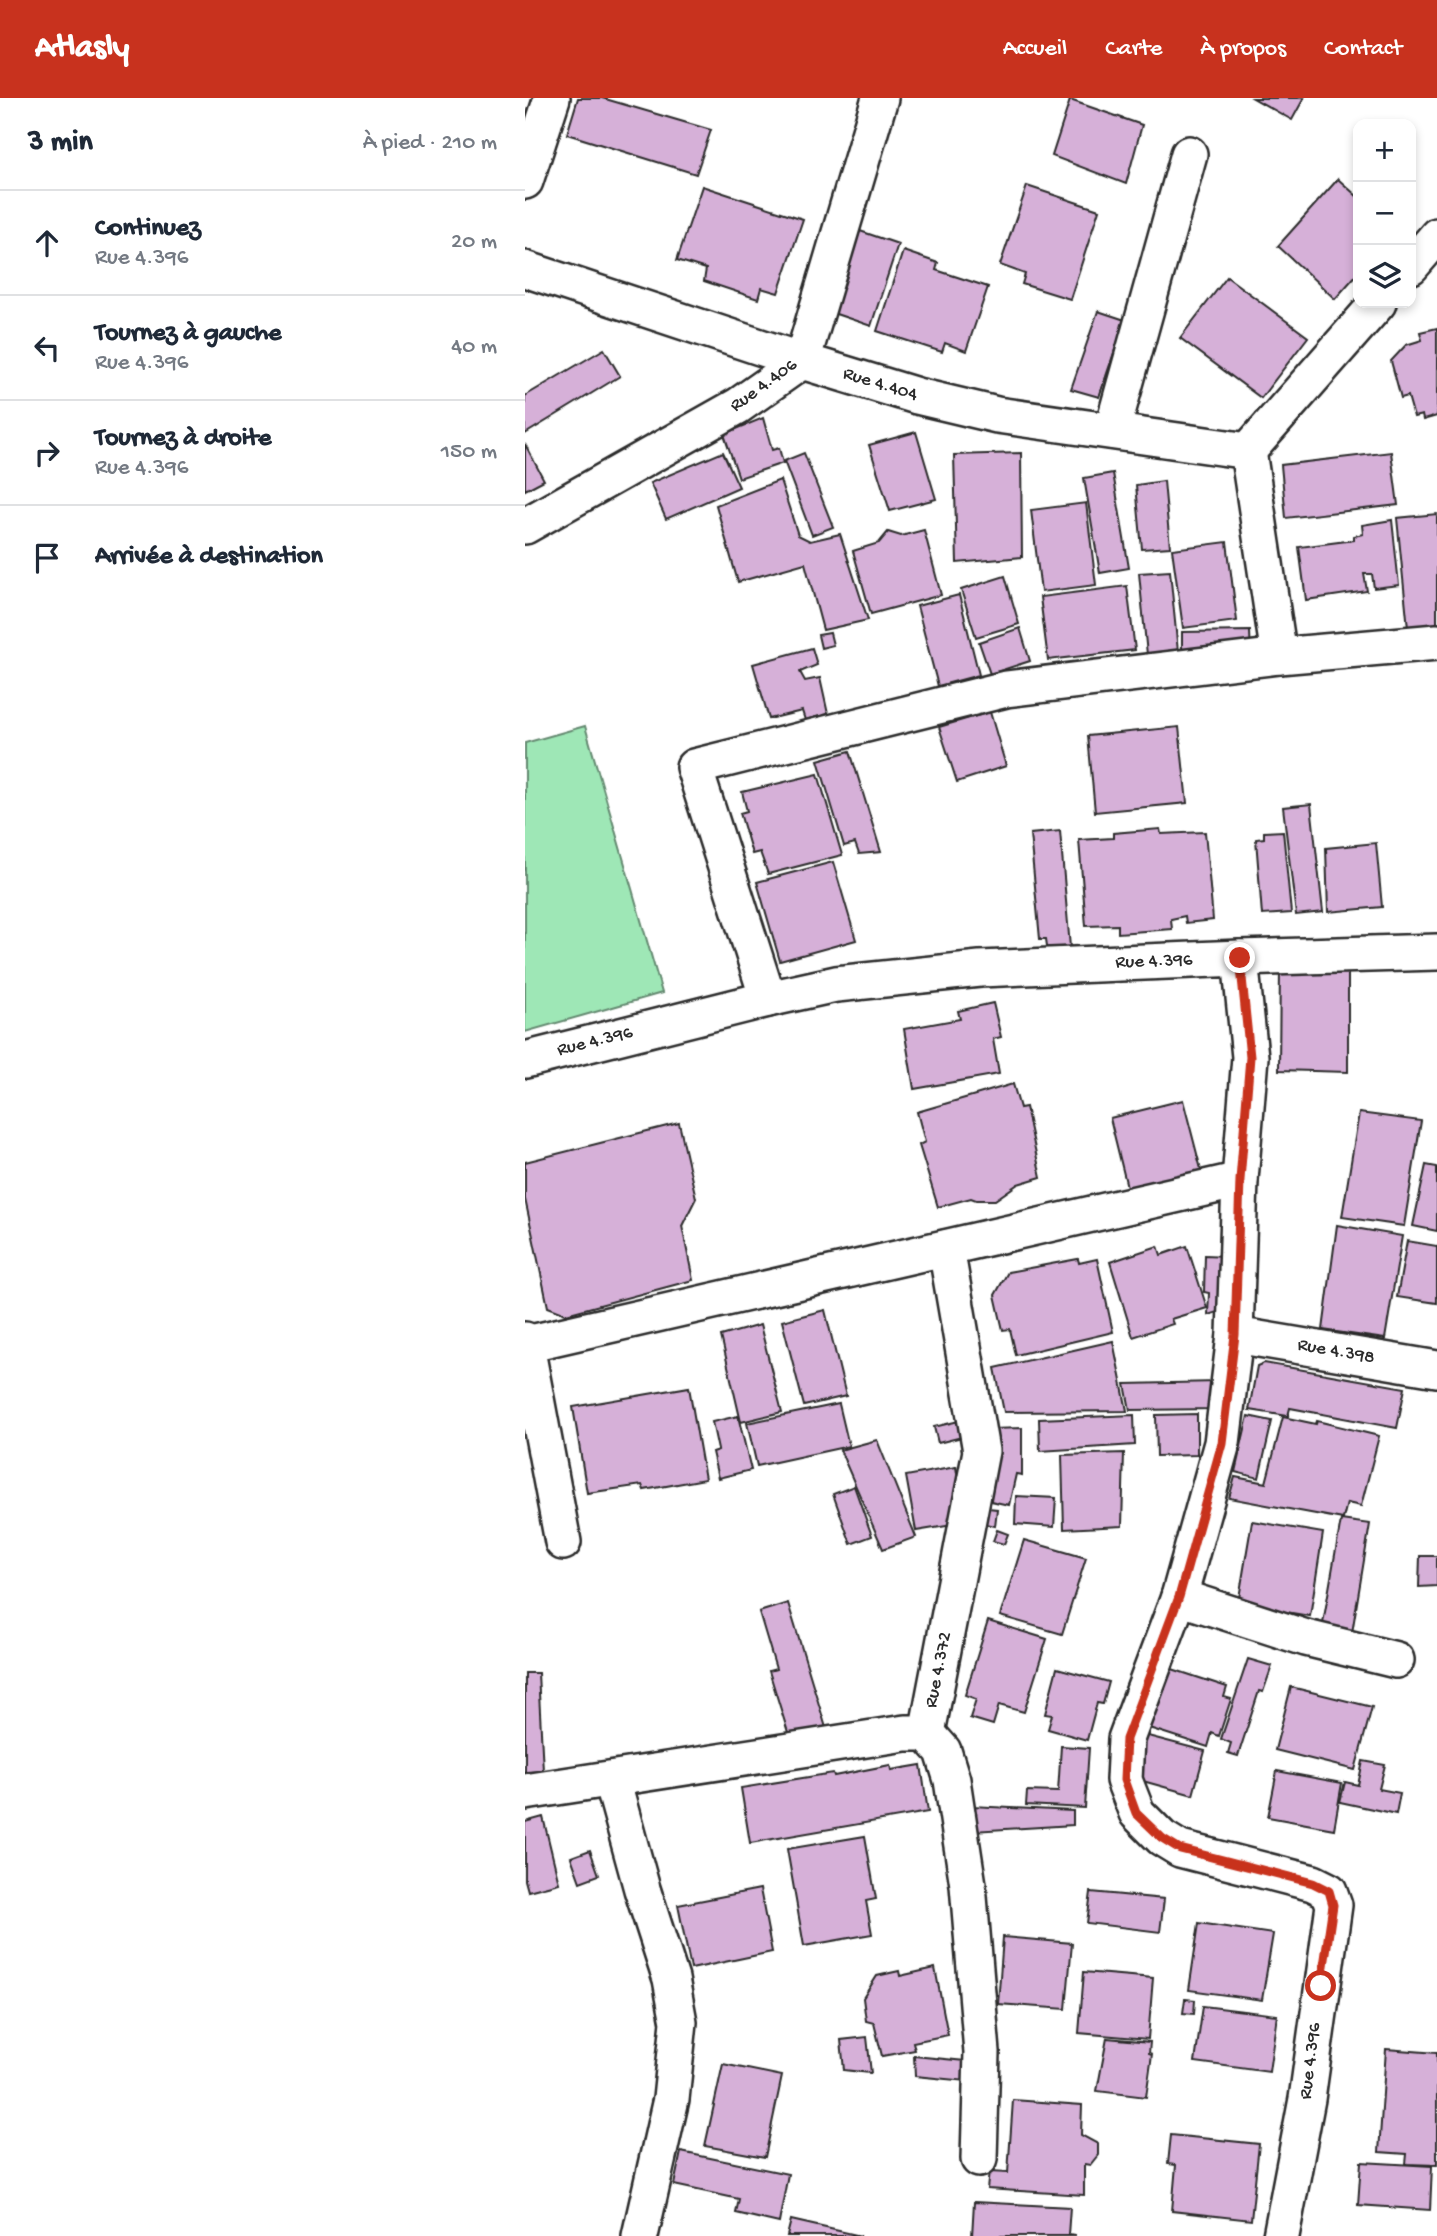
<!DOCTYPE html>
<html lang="fr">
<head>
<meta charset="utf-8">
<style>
	body { margin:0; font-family:"Gochi Hand",sans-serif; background:#f6f6f7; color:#1f2937 }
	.controls { position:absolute; right:21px; top:21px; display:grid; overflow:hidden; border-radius:14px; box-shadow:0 4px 10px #0003 }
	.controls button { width:63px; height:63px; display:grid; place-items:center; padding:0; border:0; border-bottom:2px solid #e0e1e3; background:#fff; color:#1f2937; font:35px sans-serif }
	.stop { position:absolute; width:21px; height:21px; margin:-16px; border:5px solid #c8321e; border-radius:50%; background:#fff }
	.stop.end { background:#c8321e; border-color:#fff; box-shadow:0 2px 7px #0008 }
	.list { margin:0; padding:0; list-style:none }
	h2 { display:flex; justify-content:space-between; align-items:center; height:91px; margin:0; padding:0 28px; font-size:30px }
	h2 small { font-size:23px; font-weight:400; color:#747a83 }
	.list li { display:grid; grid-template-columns:46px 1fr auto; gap:21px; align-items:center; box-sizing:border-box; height:105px; padding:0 28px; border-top:2px solid #e0e1e3 }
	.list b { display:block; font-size:26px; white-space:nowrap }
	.list p { margin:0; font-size:23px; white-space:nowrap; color:#747a83 }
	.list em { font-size:23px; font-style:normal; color:#747a83 }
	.icon { flex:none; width:38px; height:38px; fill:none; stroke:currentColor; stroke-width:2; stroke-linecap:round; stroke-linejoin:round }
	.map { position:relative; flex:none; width:912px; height:2138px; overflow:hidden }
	header { display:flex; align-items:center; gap:42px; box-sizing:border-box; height:98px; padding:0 35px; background:#c8321e; color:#fff }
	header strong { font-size:33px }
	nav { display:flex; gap:38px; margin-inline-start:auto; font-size:24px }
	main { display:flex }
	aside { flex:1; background:#fff }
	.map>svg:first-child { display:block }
</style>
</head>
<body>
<header>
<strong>Atlasly</strong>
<nav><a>Accueil</a><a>Carte</a><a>À propos</a><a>Contact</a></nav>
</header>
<main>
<aside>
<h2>3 min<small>À pied · 210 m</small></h2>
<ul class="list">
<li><svg class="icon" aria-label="ahead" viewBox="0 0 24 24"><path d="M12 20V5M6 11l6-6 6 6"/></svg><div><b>Continuez</b><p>Rue 4.396</p></div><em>20 m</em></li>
<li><svg class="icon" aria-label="left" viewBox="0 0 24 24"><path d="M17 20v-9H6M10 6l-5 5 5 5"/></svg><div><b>Tournez à gauche</b><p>Rue 4.396</p></div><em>40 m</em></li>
<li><svg class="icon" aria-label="right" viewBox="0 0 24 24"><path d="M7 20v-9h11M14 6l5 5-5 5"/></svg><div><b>Tournez à droite</b><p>Rue 4.396</p></div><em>150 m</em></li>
<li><svg class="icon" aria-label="arrive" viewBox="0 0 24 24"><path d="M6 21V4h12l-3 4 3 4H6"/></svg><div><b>Arrivée à destination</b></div></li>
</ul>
</aside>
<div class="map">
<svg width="912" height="2138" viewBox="0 0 912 2138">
	<rect width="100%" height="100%" fill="#fff"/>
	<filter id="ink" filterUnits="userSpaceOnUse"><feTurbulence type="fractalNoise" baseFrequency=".0143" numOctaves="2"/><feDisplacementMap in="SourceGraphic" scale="14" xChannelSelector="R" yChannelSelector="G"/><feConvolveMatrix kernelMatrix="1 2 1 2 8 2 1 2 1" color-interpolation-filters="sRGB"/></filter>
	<g filter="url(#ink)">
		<polygon fill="#9ee7b6" stroke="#648970" stroke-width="2" points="60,628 137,895 0,934 0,645"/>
		<g fill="#d6b0d8" stroke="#2b2b2b" stroke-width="2">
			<polygon points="53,0 77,0 186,32 171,76 42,36"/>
			<polygon points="728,0 779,0 767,22"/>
			<polygon points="545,2 617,27 601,86 527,58"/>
			<polygon points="813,81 833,99 833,175 810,201 753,148"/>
			<polygon points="177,88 278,121 253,195 236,190 233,201 179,183 181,171 152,162"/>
			<polygon points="502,88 574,112 545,201 497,186 500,176 475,167"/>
			<polygon points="335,133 373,146 346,228 308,215"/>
			<polygon points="378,153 413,165 411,172 463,189 441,253 420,245 417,254 352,233"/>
			<polygon points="702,179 783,239 736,300 655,240"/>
			<polygon points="573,213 600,222 574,299 546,291"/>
			<polygon points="912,230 912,318 898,322 897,317 889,319 883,298 876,300 866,263 881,247 897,242 895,234"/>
			<polygon points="79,251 95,278 0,336 0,298"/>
			<polygon points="238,320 247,352 254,350 258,365 214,380 199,336"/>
			<polygon points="391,334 411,401 365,413 344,347"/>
			<polygon points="0,346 19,382 0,392"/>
			<polygon points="198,354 214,389 141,421 125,385"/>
			<polygon points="866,354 873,407 761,420 756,367"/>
			<polygon points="279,355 308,429 287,437 259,363"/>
			<polygon points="496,355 497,459 432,465 429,357"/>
			<polygon points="588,375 604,470 575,475 559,380"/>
			<polygon points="255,382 273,437 285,443 315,436 343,522 298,532 280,465 213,484 191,407"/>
			<polygon points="639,383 645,449 617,451 611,387"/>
			<polygon points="561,405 571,487 516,494 506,412"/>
			<polygon points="912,416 912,526 883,530 872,420"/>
			<polygon points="867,422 874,487 849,490 847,476 839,476 842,493 781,502 774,449 829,442 829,438 838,436 837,427"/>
			<polygon points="399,432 416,497 346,516 328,453 354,445 363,434 376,438"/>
			<polygon points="702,444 712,523 658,530 647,451"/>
			<polygon points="645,473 654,564 623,567 614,475"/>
			<polygon points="480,478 494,526 451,539 436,492"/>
			<polygon points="602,488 610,552 523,562 515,499"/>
			<polygon points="434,497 454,577 413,588 392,508"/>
			<polygon points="495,530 505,563 465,576 454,544"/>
			<polygon points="725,533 726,558 657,558 657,534"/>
			<polygon points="305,535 308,547 296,550 293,537"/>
			<polygon points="287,550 292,567 275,574 280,583 295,580 303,616 280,622 277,613 244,621 228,566"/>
			<polygon points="465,614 481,668 432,684 414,629"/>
			<polygon points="654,629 662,705 570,714 563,638"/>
			<polygon points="325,653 356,754 334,756 330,745 319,748 293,662"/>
			<polygon points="293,676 317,757 243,776 235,754 227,756 215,715 222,713 217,694"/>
			<polygon points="786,706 798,814 771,817 758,709"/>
			<polygon points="635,731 636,736 680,734 688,822 661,825 660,818 646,821 647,831 593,835 593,827 561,828 554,742 588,740 588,735"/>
			<polygon points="535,733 546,861 524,862 521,841 515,841 505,736"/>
			<polygon points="758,733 766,815 737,817 731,741 739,740 739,734"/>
			<polygon points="851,745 857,809 803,814 801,750"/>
			<polygon points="308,764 331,842 255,863 232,784"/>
			<polygon points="755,869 823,870 823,974 754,972"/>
			<polygon points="468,905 476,939 468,941 474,976 389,991 379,931 435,921 433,913"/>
			<polygon points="488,986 495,1010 501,1009 516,1079 493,1086 470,1102 451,1102 446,1100 413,1109 394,1047 400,1044 392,1014"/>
			<polygon points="658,1002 678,1079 604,1097 585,1020"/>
			<polygon points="834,1015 896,1023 879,1128 817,1119"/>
			<polygon points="154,1025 171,1100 157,1128 168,1182 41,1216 23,1209 0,1101 0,1064"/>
			<polygon points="901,1067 912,1069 912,1133 888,1128"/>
			<polygon points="812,1127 877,1138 860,1241 798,1232"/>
			<polygon points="882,1143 912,1148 912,1205 872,1199"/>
			<polygon points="633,1148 636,1157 662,1148 682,1210 646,1221 648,1226 608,1239 585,1164"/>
			<polygon points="680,1157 702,1158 699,1212 683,1217 684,1195 679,1194"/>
			<polygon points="553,1161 554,1165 572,1161 588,1234 491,1257 485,1231 478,1232 470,1197 483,1174"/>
			<polygon points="300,1212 321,1298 279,1308 257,1223"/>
			<polygon points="235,1227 257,1314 216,1324 196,1238"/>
			<polygon points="588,1243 602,1313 479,1314 470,1270"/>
			<polygon points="739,1265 880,1290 872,1330 765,1310 763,1318 724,1312 732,1268"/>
			<polygon points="693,1284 692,1311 605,1312 600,1286"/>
			<polygon points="164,1289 180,1381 119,1392 117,1387 62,1395 48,1309"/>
			<polygon points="314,1306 324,1348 232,1368 222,1325"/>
			<polygon points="672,1316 672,1357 632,1358 631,1317"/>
			<polygon points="609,1317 610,1347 515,1353 514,1321"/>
			<polygon points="213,1318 226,1372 193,1380 187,1354 193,1352 187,1324"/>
			<polygon points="723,1318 747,1323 734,1380 710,1374"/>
			<polygon points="758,1319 791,1326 792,1323 854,1338 836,1408 822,1405 818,1421 704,1400 710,1379 741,1385"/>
			<polygon points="438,1322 441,1338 413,1345 409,1329"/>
			<polygon points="497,1330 497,1377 491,1376 484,1407 461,1402 466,1331"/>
			<polygon points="352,1342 391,1439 358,1451 315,1352"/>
			<polygon points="599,1355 597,1428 539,1431 537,1357"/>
			<polygon points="431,1369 440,1425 391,1433 381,1378"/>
			<polygon points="329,1388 347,1438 326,1446 308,1396"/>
			<polygon points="491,1398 531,1400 529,1429 490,1426"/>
			<polygon points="463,1410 472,1411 470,1428 460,1426"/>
			<polygon points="816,1422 845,1426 826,1541 796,1537"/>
			<polygon points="727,1423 798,1435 785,1518 713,1506"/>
			<polygon points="472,1432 483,1436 479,1446 468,1443"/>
			<polygon points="499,1442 561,1460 537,1536 475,1518"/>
			<polygon points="895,1458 912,1458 912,1488 894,1489"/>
			<polygon points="263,1505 302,1633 266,1644 244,1573 251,1571 234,1514"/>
			<polygon points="463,1523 522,1541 499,1614 474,1607 468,1627 445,1620 451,1601 440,1597"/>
			<polygon points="723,1561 747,1568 738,1594 734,1593 713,1658 703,1655 706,1645 696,1641"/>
			<polygon points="532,1570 584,1584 578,1606 572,1605 562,1642 523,1631 527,1617 520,1616"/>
			<polygon points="644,1570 702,1589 699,1599 706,1601 694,1638 687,1635 683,1649 624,1630"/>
			<polygon points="0,1575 13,1575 18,1673 0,1674"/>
			<polygon points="766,1589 847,1609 830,1672 750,1652"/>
			<polygon points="619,1637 680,1653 668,1697 607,1680"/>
			<polygon points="536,1648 564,1650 560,1710 501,1707 502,1693 533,1694"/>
			<polygon points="838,1663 860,1667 854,1691 875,1695 871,1716 815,1704 820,1684 833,1687"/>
			<polygon points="365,1667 366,1672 396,1667 403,1714 225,1745 216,1690 308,1675 309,1678"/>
			<polygon points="752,1673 817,1685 809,1731 743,1719"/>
			<polygon points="446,1708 548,1713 548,1727 448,1733"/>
			<polygon points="18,1719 34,1785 3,1793 0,1782 0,1724"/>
			<polygon points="340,1738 351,1801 341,1803 347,1836 279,1848 262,1751"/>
			<polygon points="65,1752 74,1777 55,1784 46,1759"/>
			<polygon points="235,1791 247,1854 166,1871 153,1807"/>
			<polygon points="566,1794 639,1801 635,1834 562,1825"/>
			<polygon points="674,1825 748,1836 737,1902 664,1892"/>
			<polygon points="478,1839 547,1845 541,1911 473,1906"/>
			<polygon points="410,1870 423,1937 388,1944 390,1952 357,1958 349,1925 341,1923 338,1900 352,1878 374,1873 375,1878"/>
			<polygon points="559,1874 628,1880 623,1941 554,1935"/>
			<polygon points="660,1901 670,1902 669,1916 658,1915"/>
			<polygon points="678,1908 752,1917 744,1974 670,1964"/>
			<polygon points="342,1939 346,1975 319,1972 316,1942"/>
			<polygon points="582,1940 625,1944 624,1955 627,1956 621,1999 572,1993"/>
			<polygon points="861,1951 912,1955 912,2067 881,2066 882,2056 854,2054"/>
			<polygon points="389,1958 440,1963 441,1983 390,1978"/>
			<polygon points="198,1966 257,1978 240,2059 180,2048"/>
			<polygon points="488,2002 557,2007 556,2037 573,2046 573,2057 565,2067 559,2066 559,2097 462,2091 464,2074 483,2075"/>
			<polygon points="646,2037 734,2046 726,2122 647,2113 651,2067 643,2066"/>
			<polygon points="156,2054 263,2076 254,2125 211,2115 214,2101 149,2087"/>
			<polygon points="836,2064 907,2068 905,2112 833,2107"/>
			<polygon points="449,2104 545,2109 543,2137 551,2138 447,2138"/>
			<polygon points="266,2122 336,2138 262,2138"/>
		</g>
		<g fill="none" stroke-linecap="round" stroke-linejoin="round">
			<g stroke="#2b2b2b" stroke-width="40">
				<g id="street">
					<polyline points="0,83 27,0"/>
					<polyline points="886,168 912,138"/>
					<polyline points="0,171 277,263 392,298 472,317 723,353"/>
					<polyline points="587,333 664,56"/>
					<polyline points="723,353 754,558"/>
					<polyline points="723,353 853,205"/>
					<polyline points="0,428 213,308 277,263 355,0"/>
					<polyline points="715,860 912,854"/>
					<polyline points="243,901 169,669 481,591 754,558 912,544"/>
					<polyline points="0,962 243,901 311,886 455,871 715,860 725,959 715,1082 710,1237 697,1345 654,1499 601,1641 599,1682 612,1715 637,1740 655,1751 788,1785 804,1793 809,1807 782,2001 756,2138"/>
					<polyline points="710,1237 912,1271"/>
					<polyline points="0,1242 38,1444"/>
					<polyline points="1,1246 715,1082"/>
					<polyline points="654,1499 781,1540 871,1562"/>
					<polyline points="402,1635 418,1653 427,1682 443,1787 457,1954 454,2061"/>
					<polyline points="87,1682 117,1791 146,1881 154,1924 146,2001 115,2138"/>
					<polyline points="0,1694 380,1635 402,1635 456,1353 421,1150"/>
				</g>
			</g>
			<use href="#street" stroke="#fff" stroke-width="35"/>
		</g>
	</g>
	<g fill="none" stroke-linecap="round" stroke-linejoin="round" filter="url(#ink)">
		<polyline stroke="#c8321e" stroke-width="9" points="715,860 725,959 715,1082 710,1237 697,1345 654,1499 601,1641 599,1682 611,1715 637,1740 655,1751 788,1785 804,1793 808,1807 796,1888"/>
	</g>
	<g text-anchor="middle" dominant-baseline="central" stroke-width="6" stroke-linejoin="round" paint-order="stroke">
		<g font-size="19" fill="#2b2b2b" stroke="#fff">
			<text transform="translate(355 287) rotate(17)">Rue 4.404</text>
			<text transform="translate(239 288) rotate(-36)">Rue 4.406</text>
			<text transform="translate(629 864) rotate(-2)">Rue 4.396</text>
			<text transform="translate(70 944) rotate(-14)">Rue 4.396</text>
			<text transform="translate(811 1254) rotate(10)">Rue 4.398</text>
			<text transform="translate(414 1572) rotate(-79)">Rue 4.372</text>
			<text transform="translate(786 1963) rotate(-83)">Rue 4.396</text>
		</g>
	</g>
</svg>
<div class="controls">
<button>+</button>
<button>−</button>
<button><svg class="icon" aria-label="layers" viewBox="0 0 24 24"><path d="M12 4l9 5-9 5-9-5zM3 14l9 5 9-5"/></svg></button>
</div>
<div class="stop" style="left:796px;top:1888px"></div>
<div class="stop end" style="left:715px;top:860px"></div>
</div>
</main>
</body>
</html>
